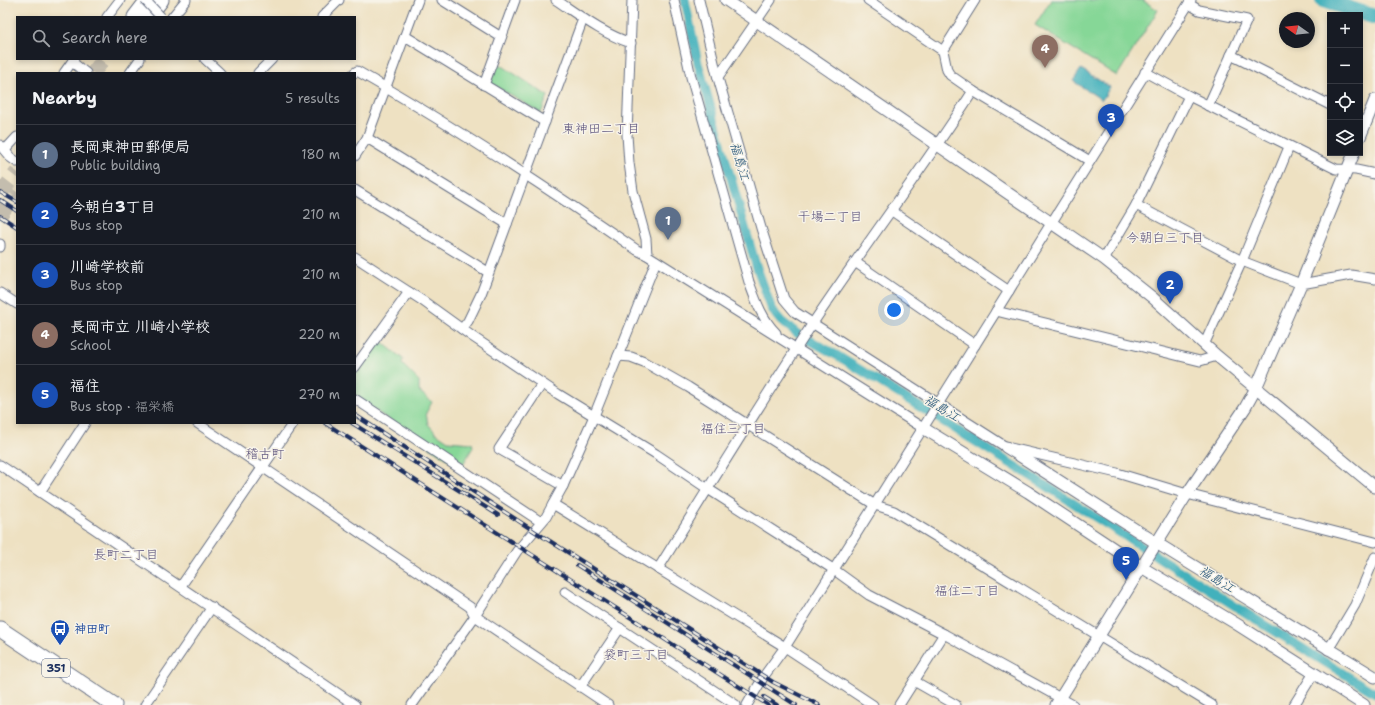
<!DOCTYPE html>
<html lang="en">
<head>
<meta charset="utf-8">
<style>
	body { margin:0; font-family:"Shantell Sans","Klee One",sans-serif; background:#242831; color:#f1f3f6 }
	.controls { position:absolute; right:12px; top:12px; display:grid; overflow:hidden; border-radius:0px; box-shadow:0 2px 6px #0003 }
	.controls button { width:36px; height:36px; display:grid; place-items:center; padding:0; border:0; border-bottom:1px solid #363941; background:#171b24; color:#f1f3f6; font:20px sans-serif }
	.compass { position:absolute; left:1279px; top:12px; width:36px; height:36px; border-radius:50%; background:#171b24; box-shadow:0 2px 6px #0003; rotate:285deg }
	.you { position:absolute; left:894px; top:310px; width:14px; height:14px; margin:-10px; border:3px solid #fff; border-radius:50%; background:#1a73e8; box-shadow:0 0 0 6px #1a73e833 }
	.badge { display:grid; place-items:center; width:26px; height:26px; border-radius:50%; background:#db2777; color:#fff; font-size:13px; font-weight:700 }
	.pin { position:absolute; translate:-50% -33px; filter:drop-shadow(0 1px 2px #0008) }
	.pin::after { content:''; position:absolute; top:21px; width:14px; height:12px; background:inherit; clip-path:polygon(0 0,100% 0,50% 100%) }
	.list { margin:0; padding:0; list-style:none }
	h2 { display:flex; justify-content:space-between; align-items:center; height:52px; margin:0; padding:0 16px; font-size:17px }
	h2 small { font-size:13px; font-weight:400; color:#9ea1a6 }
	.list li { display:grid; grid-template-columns:26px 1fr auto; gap:12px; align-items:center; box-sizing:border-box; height:60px; padding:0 16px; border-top:1px solid #363941 }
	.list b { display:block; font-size:15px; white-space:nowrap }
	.list p { margin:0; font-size:13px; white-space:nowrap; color:#9ea1a6 }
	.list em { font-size:13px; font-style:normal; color:#9ea1a6 }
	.icon { flex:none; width:22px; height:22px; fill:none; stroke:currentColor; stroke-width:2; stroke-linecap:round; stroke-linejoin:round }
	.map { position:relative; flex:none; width:1375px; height:705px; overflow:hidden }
	.search { position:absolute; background:#171b24; box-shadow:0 2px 6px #0003; left:16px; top:16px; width:340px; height:44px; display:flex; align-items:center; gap:10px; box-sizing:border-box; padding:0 14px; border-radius:0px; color:#9ea1a6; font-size:15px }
	.panel { position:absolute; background:#171b24; box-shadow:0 2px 6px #0003; left:16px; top:72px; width:340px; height:352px; border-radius:0px }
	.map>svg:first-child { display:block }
</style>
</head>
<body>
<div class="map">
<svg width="1375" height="705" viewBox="0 0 1375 705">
	<rect width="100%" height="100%" fill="#f7f3e8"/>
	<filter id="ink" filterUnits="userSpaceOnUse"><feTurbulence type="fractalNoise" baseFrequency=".025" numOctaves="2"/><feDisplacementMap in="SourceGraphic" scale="8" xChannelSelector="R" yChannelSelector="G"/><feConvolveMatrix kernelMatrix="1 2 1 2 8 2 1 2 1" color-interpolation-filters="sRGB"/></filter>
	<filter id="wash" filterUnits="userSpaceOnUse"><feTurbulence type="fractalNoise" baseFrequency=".012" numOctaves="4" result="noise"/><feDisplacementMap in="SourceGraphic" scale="16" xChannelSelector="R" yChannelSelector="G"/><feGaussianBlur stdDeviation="0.9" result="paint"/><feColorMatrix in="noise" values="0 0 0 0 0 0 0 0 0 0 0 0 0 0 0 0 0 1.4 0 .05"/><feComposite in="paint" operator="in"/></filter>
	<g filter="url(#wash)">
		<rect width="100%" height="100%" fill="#eee1c2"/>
		<g fill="#86d797" stroke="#50837a">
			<polygon points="1051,0 1142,0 1158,10 1117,76 1035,25"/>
			<polygon points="498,63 548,96 541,113 490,83"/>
			<polygon points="378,339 403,359 402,364 419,381 419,391 432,402 426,413 428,424 436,433 448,441 472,443 473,447 461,468 355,397 355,372"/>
		</g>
		<polygon fill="#42b1bc" stroke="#2e708d" points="1081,69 1110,87 1102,100 1073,81"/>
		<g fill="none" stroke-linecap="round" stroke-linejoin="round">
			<polyline stroke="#42b1bc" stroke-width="9" points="685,0 698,63 755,262 771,307 776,315 781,321 797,333 838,356 1037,480 1268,627 1375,693"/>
			<polyline stroke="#42b1bc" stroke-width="16" points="1323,0 1375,17"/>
		</g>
	</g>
	<g filter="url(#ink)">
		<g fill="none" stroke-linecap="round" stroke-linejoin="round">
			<g stroke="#c4bdae" stroke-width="15" stroke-dasharray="15 8" stroke-linecap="butt">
				<polyline points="93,73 104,59"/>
				<polyline points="0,194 17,172"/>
				<polyline points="0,215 17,192"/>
			</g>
			<g stroke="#656d81" stroke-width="11">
				<g id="minor">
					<polyline points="442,0 501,37"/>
					<path d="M556,0c24,16 47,34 75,43"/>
					<polyline points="632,0 627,135 629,163 633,191 646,239 647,255"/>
					<path d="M674,0l17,77 58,205c7,19 13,37 27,51"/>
					<polyline points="699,0 716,71 761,228 784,299 795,312 1006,447 1117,473 1187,494 1375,542"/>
					<polyline points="868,0 943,51 947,70 950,75 973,91 1090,161"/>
					<polyline points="1189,4 1199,10 1247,20 1208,106"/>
					<polyline points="107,17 120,0"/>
					<polyline points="172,17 186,0"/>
					<polyline points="322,17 339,0"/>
					<polyline points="405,36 545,122"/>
					<polyline points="943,51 975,0"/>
					<polyline points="1231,55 1330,105"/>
					<polyline points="205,59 220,73"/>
					<polyline points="72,62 86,73"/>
					<polyline points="1145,72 1189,96 1336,169 1356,170 1375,174"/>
					<polyline points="64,73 74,59"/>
					<polyline points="130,73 140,59"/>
					<polyline points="258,73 272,59"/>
					<path d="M354,73l3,-2c96,55 189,116 280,179l10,5 276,173"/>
					<polyline points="718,77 771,0"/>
					<polyline points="484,85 515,0"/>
					<polyline points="367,138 507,224"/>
					<polyline points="0,145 10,157 17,162"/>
					<polyline points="5,150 17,137"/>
					<polyline points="355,156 367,138 418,0"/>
					<polyline points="355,190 488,272"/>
					<polyline points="1136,205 1242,261 1301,284 1351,275 1375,279"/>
					<polyline points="892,211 1009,291"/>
					<polyline points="0,244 0,247"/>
					<polyline points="355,257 423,301 473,337 558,394 656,454 708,489 833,569 869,595 944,634 1073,705"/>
					<polyline points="1104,259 1136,205 1189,96"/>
					<polyline points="855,262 975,345"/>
					<polyline points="0,293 17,304"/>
					<polyline points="996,311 1200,361 1217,356"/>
					<polyline points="462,329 468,321 481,294 583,19"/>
					<polyline points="1204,345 1242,261 1289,147"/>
					<polyline points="618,356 631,357 644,362 688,387 875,505 894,511 1212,705"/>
					<polyline points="355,367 409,292"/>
					<polyline points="542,384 499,449 563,486"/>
					<polyline points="355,399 541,522"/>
					<polyline points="197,423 470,607 475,616 608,705"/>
					<polyline points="0,465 355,705"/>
					<polyline points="40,492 85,423"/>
					<polyline points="553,504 785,647 873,705"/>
					<path d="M658,569c51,-82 102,-165 155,-246 52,-78 109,-153 160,-232"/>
					<polyline points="181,586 293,423"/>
					<polyline points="565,592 736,705"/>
					<polyline points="1328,650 1355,605 1375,557"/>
					<polyline points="914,681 956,705"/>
					<polyline points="580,687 620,628"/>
					<polyline points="145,705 212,607"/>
					<polyline points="412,705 475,616 517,551 546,517 553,504 563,486 594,416 656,261"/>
					<polyline points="747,705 764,676 785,647 923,428 1191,0"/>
					<polyline points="899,705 944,634"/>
					<polyline points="1294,705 1314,673"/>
				</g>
			</g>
			<g stroke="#656d81" stroke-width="13">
				<g id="tertiary">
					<polyline points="726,0 1104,259 1153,298 1217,356 1375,487"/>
					<polyline points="1360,137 1375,100"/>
					<polyline points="923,428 1028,492 1143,568 1235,623 1364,705"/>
					<polyline points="1006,447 1158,544 1375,677"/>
					<polyline points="1056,705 1187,494 1245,408 1256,388 1301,284 1354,153"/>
				</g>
			</g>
			<g stroke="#656d81" stroke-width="17">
				<g id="trunk">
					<polyline points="135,17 148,0"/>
					<polyline points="148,17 161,0"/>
					<polyline points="0,629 114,705"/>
				</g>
			</g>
			<use href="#minor" stroke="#fff" stroke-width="9"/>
			<use href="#tertiary" stroke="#fff" stroke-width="11"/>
			<use href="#trunk" stroke="#fff" stroke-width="15"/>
			<g stroke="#1b2f5e" stroke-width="4">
				<g id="rail">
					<polyline points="0,192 17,202"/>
					<polyline points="0,200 17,211"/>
					<polyline points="0,216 17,227"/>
					<polyline points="355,415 534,531 773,682 819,705"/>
					<polyline points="325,423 768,705"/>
					<polyline points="352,423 498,515"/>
					<polyline points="577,565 796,705"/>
					<polyline points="764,697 777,705"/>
				</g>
			</g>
			<use href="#rail" stroke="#f7f3e8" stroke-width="2.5" stroke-dasharray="8" stroke-linecap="butt"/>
			<g stroke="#656d81" stroke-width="11" stroke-linecap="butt">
				<polyline id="minor-bridge" points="145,0 161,17"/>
			</g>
			<use href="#minor-bridge" stroke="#fff" stroke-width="9"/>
		</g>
	</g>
	<defs>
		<g id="bus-pin" transform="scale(1)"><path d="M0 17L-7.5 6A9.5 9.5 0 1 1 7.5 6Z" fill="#1a4fb4" stroke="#f7f3e8"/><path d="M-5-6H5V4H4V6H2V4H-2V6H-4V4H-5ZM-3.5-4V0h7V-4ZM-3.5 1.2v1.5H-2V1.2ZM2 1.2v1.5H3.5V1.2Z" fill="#fff"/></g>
	</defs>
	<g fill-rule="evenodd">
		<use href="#bus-pin" x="60" y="629"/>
	</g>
	<g text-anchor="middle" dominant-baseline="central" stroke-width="3" stroke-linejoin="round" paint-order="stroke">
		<rect fill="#f7f3e8" stroke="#5d6a87" stroke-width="1" x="42" y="659" width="28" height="18" rx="3"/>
		<g font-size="11" font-weight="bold" fill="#1b2f5e">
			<text x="56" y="668">351</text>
		</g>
		<g font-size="12" font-weight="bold" fill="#164399" stroke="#f7f3e8" text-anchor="start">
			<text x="74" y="629">神田町</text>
		</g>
		<g font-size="13" fill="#5b527c" stroke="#f7f3e8">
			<text x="601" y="128">東神田二丁目</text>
			<text x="830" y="216">干場二丁目</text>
			<text x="1165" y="237">今朝白三丁目</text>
			<text x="733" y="428">福住三丁目</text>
			<text x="265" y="453">稽古町</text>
			<text x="126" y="554">長町二丁目</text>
			<text x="967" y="590">福住二丁目</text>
			<text x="636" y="654">袋町三丁目</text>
		</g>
		<g font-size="13" font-style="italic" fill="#27567a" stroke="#f7f3e8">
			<text transform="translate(740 161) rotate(74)">福島江</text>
			<text transform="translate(942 408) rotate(32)">福島江</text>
			<text transform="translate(1217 579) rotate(32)">福島江</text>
		</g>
	</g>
</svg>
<div class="controls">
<button>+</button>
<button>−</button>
<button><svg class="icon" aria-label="locate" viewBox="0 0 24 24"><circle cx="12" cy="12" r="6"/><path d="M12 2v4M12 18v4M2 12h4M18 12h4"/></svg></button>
<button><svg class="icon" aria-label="layers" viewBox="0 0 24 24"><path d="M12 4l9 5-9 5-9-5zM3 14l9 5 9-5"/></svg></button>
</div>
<svg class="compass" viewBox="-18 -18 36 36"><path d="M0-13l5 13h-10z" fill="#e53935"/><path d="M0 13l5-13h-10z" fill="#9ea1a6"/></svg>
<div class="you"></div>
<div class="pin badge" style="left:668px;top:240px;background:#5c6f8a">1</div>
<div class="pin badge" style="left:1170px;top:304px;background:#1a4fb4">2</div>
<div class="pin badge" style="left:1111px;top:137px;background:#1a4fb4">3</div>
<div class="pin badge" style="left:1045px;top:68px;background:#8d6e63">4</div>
<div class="pin badge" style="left:1126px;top:580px;background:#1a4fb4">5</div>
<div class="search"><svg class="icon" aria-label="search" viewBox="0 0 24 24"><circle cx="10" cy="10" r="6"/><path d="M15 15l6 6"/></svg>Search here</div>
<section class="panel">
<h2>Nearby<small>5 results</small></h2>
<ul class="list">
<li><span class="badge" style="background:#5c6f8a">1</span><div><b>長岡東神田郵便局</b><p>Public building</p></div><em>180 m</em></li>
<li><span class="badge" style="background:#1a4fb4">2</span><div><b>今朝白3丁目</b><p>Bus stop</p></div><em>210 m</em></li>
<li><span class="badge" style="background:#1a4fb4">3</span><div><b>川崎学校前</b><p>Bus stop</p></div><em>210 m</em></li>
<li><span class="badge" style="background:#8d6e63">4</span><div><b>長岡市立 川崎小学校</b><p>School</p></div><em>220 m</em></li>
<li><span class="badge" style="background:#1a4fb4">5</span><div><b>福住</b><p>Bus stop · 福栄橋</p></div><em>270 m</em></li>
</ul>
</section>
</div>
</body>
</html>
